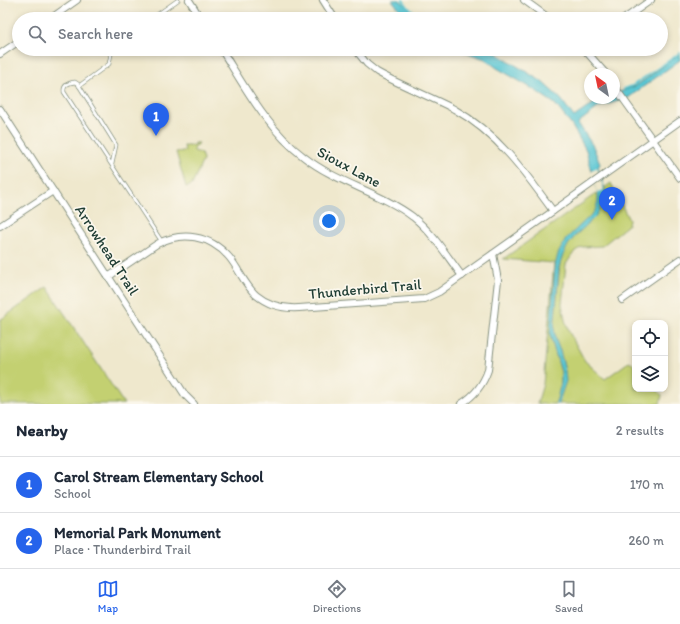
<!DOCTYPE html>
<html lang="en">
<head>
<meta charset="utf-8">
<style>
	body { margin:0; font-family:Itim,sans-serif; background:#f6f6f7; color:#1f2937 }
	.controls { position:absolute; right:12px; bottom:12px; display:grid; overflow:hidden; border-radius:8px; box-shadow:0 2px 6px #0003 }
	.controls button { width:36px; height:36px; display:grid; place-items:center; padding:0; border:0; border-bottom:1px solid #e0e1e3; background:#fff; color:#1f2937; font:20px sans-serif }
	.compass { position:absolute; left:584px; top:68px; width:36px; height:36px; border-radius:50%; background:#fff; box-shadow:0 2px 6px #0003; rotate:327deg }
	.you { position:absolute; left:329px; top:221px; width:14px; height:14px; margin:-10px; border:3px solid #fff; border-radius:50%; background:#1a73e8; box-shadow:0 0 0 6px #1a73e833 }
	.badge { display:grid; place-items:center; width:26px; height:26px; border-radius:50%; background:#2563eb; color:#fff; font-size:13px; font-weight:700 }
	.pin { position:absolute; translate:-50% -33px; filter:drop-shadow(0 1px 2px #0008) }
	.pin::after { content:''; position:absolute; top:21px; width:14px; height:12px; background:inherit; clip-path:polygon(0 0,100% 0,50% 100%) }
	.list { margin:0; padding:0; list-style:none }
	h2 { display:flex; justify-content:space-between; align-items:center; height:52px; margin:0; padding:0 16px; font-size:17px }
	h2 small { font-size:13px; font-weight:400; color:#747a83 }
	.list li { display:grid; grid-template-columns:26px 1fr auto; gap:12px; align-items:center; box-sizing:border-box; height:56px; padding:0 16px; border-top:1px solid #e0e1e3 }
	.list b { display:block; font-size:15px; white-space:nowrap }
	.list p { margin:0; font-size:13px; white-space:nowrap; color:#747a83 }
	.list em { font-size:13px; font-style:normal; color:#747a83 }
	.icon { flex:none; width:22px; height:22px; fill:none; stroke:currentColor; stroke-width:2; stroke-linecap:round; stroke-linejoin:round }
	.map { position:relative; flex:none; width:680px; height:404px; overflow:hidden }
	.search { position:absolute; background:#fff; box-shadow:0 2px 6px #0003; left:12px; right:12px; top:12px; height:44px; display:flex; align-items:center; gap:10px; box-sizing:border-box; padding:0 14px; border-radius:22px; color:#747a83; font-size:15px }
	.sheet { height:164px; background:#fff }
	nav { display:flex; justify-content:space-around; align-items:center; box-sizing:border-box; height:56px; border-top:1px solid #e0e1e3; background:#fff; font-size:11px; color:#747a83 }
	nav a { display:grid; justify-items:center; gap:2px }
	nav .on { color:#2563eb }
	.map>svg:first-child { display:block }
</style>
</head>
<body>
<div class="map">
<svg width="680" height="404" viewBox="0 0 680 404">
	<rect width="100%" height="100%" fill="#fbf7ec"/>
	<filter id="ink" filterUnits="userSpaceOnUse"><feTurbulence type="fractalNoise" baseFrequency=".025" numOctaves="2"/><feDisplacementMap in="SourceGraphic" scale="8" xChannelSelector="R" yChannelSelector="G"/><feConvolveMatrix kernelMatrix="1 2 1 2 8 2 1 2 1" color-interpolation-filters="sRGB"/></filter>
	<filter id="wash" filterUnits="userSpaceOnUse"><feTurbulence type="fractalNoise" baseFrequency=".012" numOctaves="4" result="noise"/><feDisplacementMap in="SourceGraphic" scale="16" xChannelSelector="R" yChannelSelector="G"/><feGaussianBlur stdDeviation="0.9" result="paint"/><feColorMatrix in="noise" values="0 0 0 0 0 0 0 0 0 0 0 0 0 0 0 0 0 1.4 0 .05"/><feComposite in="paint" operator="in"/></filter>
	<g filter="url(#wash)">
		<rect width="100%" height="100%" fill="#efe8cd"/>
		<g fill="#c3d071" stroke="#718652">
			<polygon points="195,143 199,143 194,149 194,151 201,153 203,160 192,185 186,187 176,152 185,151 184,146 195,145"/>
			<polygon points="611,183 629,220 628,225 602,246 582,247 575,251 566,264 562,304 565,320 569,332 585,361 605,379 630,361 635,367 635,389 656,389 662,395 660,404 558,404 562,392 565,371 560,351 556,341 554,329 560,264 555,266 550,335 561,372 561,383 557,399 555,404 537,404 543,384 554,263 503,259"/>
			<polygon points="47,287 124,404 0,404 0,320"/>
		</g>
		<g fill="#5ac6d3" stroke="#3c8284">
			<polygon points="392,0 400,0 420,19 407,19"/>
			<polygon points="456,49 490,49 541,81 561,99 574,117 600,99 614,98 614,94 636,86 680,54 680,60 628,98 599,107 578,123 593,146 600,164 598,167 606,193 602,205 595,217 576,235 568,245 562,257 559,267 554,329 556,341 560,351 565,371 566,381 558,404 555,404 557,399 561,383 561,372 550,335 555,266 558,254 566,239 594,212 596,208 598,200 598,194 586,150 572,126 555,104 533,89 497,68 485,59"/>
		</g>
		<polygon fill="#efe8cd" points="597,167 604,190 597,192 591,172"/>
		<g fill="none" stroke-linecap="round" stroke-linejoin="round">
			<g stroke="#5ac6d3" stroke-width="2">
				<polyline points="403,0 409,8 423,19"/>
				<polyline points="624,89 632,86 680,53"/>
				<polyline points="598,100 603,98"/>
			</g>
		</g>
	</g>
	<g filter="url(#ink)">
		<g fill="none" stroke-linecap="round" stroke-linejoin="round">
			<g stroke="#879280" stroke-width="4.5">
				<g id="service">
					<polyline points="151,19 178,0"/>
					<polyline points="79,86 109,64 112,49"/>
					<path d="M112,164l4,-19 -38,-61 -3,-2c-7,1 -12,3 -11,10l98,150"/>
				</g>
			</g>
			<g stroke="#879280" stroke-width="8">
				<g id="minor">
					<polyline points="189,0 201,19"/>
					<polyline points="323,0 335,19"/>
					<polyline points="524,0 550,19"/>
					<polyline points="50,19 77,0"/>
					<polyline points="624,19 651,0"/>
					<path d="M221,49c24,38 46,80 83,108 33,26 76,35 109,60 20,16 34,39 49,59"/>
					<path d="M355,49l12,15 10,8c25,14 52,24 77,37 43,24 71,63 99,102"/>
					<polyline points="584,49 606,74"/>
					<polyline points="0,54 19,41"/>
					<polyline points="614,86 680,178"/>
					<polyline points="0,109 185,395 194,404"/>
					<polyline points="0,226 53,191"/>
					<path d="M108,277l49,-33c25,-13 53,-9 72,13 10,12 15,27 27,38 12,10 27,14 43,13l125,-9 15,-7 241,-171"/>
					<polyline points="622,300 680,259"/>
					<path d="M461,404c13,-8 22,-19 27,-34l10,-90 -5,-26"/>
				</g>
			</g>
			<use href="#service" stroke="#fff" stroke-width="3"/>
			<use href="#minor" stroke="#fff" stroke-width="6"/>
		</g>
	</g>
	<g text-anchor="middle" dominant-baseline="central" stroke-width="3.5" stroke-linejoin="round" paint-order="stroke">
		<g font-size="15" fill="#1f3d34" stroke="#fbf7ec">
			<text transform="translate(349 167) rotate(28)">Sioux Lane</text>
			<text transform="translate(107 250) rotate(57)">Arrowhead Trail</text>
			<text transform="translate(365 289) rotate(-5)">Thunderbird Trail</text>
		</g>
	</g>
</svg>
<div class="controls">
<button><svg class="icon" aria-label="locate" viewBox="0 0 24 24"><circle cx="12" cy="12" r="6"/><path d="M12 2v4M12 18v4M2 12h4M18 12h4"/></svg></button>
<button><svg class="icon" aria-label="layers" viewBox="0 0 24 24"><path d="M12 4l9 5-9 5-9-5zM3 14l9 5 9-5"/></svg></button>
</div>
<svg class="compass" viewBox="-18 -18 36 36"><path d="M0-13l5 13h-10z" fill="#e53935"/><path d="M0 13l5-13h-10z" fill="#747a83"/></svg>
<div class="you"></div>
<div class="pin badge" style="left:156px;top:136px">1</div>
<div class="pin badge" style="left:612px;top:220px">2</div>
<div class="search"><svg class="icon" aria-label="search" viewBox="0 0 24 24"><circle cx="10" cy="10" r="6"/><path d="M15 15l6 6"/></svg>Search here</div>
</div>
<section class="sheet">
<h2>Nearby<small>2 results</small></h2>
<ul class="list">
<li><span class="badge">1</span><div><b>Carol Stream Elementary School</b><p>School</p></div><em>170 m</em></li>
<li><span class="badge">2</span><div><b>Memorial Park Monument</b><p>Place · Thunderbird Trail</p></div><em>260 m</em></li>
</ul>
</section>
<nav>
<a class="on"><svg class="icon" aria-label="map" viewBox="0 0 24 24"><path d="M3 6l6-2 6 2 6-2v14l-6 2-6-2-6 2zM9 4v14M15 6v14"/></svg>Map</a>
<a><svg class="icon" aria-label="directions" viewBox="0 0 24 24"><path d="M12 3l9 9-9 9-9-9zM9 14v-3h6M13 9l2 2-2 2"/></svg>Directions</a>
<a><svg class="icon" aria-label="saved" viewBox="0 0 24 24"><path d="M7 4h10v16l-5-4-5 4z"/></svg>Saved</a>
</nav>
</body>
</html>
